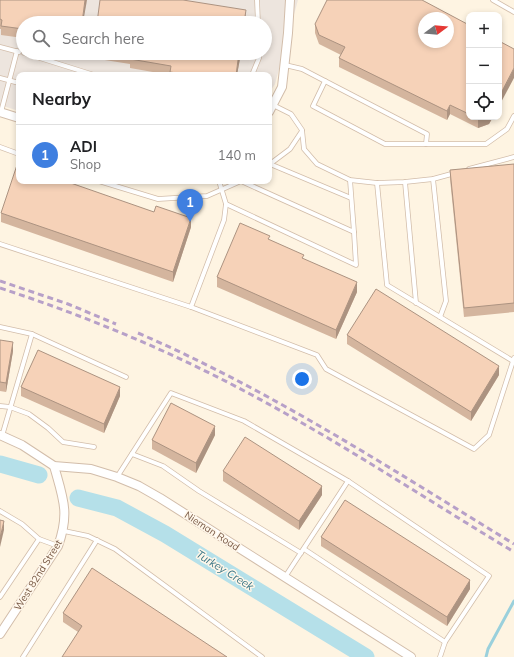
<!DOCTYPE html>
<html lang="en">
<head>
<meta charset="utf-8">
<style>
	body { margin:0; font-family:Mulish,sans-serif; background:#f6f6f6; color:#202124 }
	.controls { position:absolute; right:12px; top:12px; display:grid; overflow:hidden; border-radius:8px; box-shadow:0 2px 6px #0003 }
	.controls button { width:36px; height:36px; display:grid; place-items:center; padding:0; border:0; border-bottom:1px solid #e0e0e0; background:#fff; color:#202124; font:20px sans-serif }
	.compass { position:absolute; left:418px; top:12px; width:36px; height:36px; border-radius:50%; background:#fff; box-shadow:0 2px 6px #0003; rotate:74deg }
	.you { position:absolute; left:302px; top:379px; width:14px; height:14px; margin:-10px; border:3px solid #fff; border-radius:50%; background:#1a73e8; box-shadow:0 0 0 6px #1a73e833 }
	.badge { display:grid; place-items:center; width:26px; height:26px; border-radius:50%; background:#ea580c; color:#fff; font-size:13px; font-weight:700 }
	.pin { position:absolute; translate:-50% -33px; filter:drop-shadow(0 1px 2px #0008) }
	.pin::after { content:''; position:absolute; top:21px; width:14px; height:12px; background:inherit; clip-path:polygon(0 0,100% 0,50% 100%) }
	.list { margin:0; padding:0; list-style:none }
	h2 { display:flex; justify-content:space-between; align-items:center; height:52px; margin:0; padding:0 16px; font-size:17px }
	h2 small { font-size:13px; font-weight:400; color:#757577 }
	.list li { display:grid; grid-template-columns:26px 1fr auto; gap:12px; align-items:center; box-sizing:border-box; height:60px; padding:0 16px; border-top:1px solid #e0e0e0 }
	.list b { display:block; font-size:15px; white-space:nowrap }
	.list p { margin:0; font-size:13px; white-space:nowrap; color:#757577 }
	.list em { font-size:13px; font-style:normal; color:#757577 }
	.icon { flex:none; width:22px; height:22px; fill:none; stroke:currentColor; stroke-width:2; stroke-linecap:round; stroke-linejoin:round }
	.map { position:relative; flex:none; width:514px; height:657px; overflow:hidden }
	.search { position:absolute; background:#fff; box-shadow:0 2px 6px #0003; left:16px; top:16px; width:256px; height:44px; display:flex; align-items:center; gap:10px; box-sizing:border-box; padding:0 14px; border-radius:22px; color:#757577; font-size:15px }
	.panel { position:absolute; background:#fff; box-shadow:0 2px 6px #0003; left:16px; top:72px; width:256px; height:112px; border-radius:8px }
	.map>svg:first-child { display:block }
</style>
</head>
<body>
<div class="map">
<svg width="514" height="657" viewBox="0 0 514 657">
	<rect width="100%" height="100%" fill="#fef4e2"/>
	<path fill="#ede5de" fill-rule="evenodd" d="M0,0h298l-23,84 -6,9v-18h-250v36l-19,-6zM23,23h242v30h-242z"/>
	<g fill="none" stroke-linecap="round" stroke-linejoin="round">
		<polyline stroke="#9ad0dc" stroke-width="3" points="486,657 488,649 514,601"/>
		<g stroke="#b5e0e9" stroke-width="17">
			<polyline points="0,464 39,475"/>
			<polyline points="78,498 117,508 165,534 366,657"/>
		</g>
		<g stroke="#d2bdaa" stroke-width="5.5">
			<g id="service">
				<polyline points="257,0 258,23"/>
				<polyline points="493,0 514,12"/>
				<polyline points="0,47 19,52"/>
				<polyline points="24,53 94,75"/>
				<polyline points="285,65 302,69 325,81 313,106 385,144 486,144 507,129 514,116"/>
				<polyline points="252,75 259,58 259,53"/>
				<polyline points="0,78 19,83"/>
				<polyline points="325,81 427,134 426,144"/>
				<polyline points="273,105 291,114 302,130 304,149 317,164 350,180 377,183 405,182 433,179 455,173"/>
				<polyline points="1,112 17,51"/>
				<polyline points="0,147 19,154"/>
				<polyline points="270,164 351,198"/>
				<polyline points="270,164 290,149 302,131"/>
				<polyline points="469,169 514,157"/>
				<polyline points="433,179 446,301 440,317"/>
				<polyline points="99,181 158,199 207,196 241,181"/>
				<polyline points="219,181 226,204 224,220 191,307 317,355 326,369 474,449 489,435 514,358"/>
				<polyline points="241,181 354,232 350,180"/>
				<polyline points="405,182 416,303"/>
				<polyline points="377,183 387,285 513,361"/>
				<polyline points="226,204 356,265 354,232"/>
				<polyline points="0,244 191,307"/>
				<polyline points="0,327 32,334 126,377"/>
				<polyline points="0,406 10,407 29,414 48,428 63,442 94,447"/>
				<polyline points="2,436 32,334"/>
				<polyline points="132,454 163,466 199,491 301,553"/>
				<polyline points="117,477 171,393 244,421 348,481 489,576 445,642 440,657"/>
				<polyline points="0,511 22,524 39,539 58,546"/>
				<polyline points="64,531 88,536 115,549 262,657"/>
				<polyline points="304,549 445,642"/>
				<polyline points="285,577 348,481"/>
				<polyline points="0,597 39,539"/>
				<polyline points="23,657 97,540"/>
			</g>
		</g>
		<g stroke="#d2bdaa" stroke-width="10">
			<g id="minor">
				<polyline points="0,112 19,118"/>
				<polyline points="269,112 282,87 288,33 290,0"/>
				<polyline points="0,435 22,445 54,466 91,469 117,477 139,486 160,498 411,657"/>
				<path d="M0,634l58,-88c12,-33 5,-48 -4,-80"/>
			</g>
		</g>
		<use href="#service" stroke="#fff" stroke-width="4"/>
		<use href="#minor" stroke="#fff" stroke-width="8"/>
		<g stroke="#b7a0c8" stroke-width="3" stroke-dasharray="6 4" stroke-linecap="butt">
			<polyline points="0,281 68,304 116,324"/>
			<path d="M0,288c86,28 170,63 250,106 90,48 176,105 264,158"/>
			<path d="M138,333c132,57 253,136 376,211"/>
		</g>
	</g>
	<g fill="#d4b59e">
		<polygon points="0,0 23,23 23,38 1,35 1,29 0,29"/>
		<polygon points="315,24 469,25 469,117 493,117 489,124 478,128 450,114 447,120 339,67 339,58 341,55 319,44 315,33"/>
		<polygon points="92,53 241,53 237,75 170,75 130,68 130,64 92,58"/>
		<polygon points="514,164 514,312 464,317 450,179 450,170"/>
		<polygon points="1,213 191,227 173,282 1,222"/>
		<polygon points="270,240 304,259 357,292 336,339 217,287 217,277"/>
		<polygon points="347,335 499,375 471,421 347,344"/>
		<polygon points="0,340 13,351 6,392 0,391"/>
		<polygon points="21,387 120,396 104,433 21,396"/>
		<polygon points="215,435 196,473 152,449 152,440"/>
		<polygon points="223,471 322,495 299,530 223,481"/>
		<polygon points="321,537 470,589 447,626 321,546"/>
		<polygon points="63,613 227,657 78,632 63,622"/>
	</g>
	<g fill="#ac9381">
		<polygon points="85,0 87,0 83,23 82,23"/>
		<polygon points="246,10 245,23 244,23"/>
		<polygon points="239,53 241,53 237,75 236,75"/>
		<polygon points="514,68 514,78 499,106 499,97"/>
		<polygon points="450,105 450,114 447,120 447,111"/>
		<polygon points="483,117 493,117 489,124 478,128 478,119"/>
		<polygon points="191,218 191,227 173,282 173,272"/>
		<polygon points="357,282 357,292 336,339 336,330"/>
		<polygon points="13,342 13,351 6,392 6,383"/>
		<polygon points="499,366 499,375 471,421 471,412"/>
		<polygon points="120,387 120,396 104,433 104,424"/>
		<polygon points="215,426 215,435 196,473 196,463"/>
		<polygon points="322,486 322,495 299,530 299,521"/>
		<polygon points="4,521 4,530 0,547 0,538"/>
		<polygon points="470,580 470,589 447,626 447,617"/>
	</g>
	<g fill="#f6d2b8" stroke="#ac9381" fill-rule="evenodd">
		<polygon points="0,0 85,0 82,23 23,23 23,29 1,26 2,20 0,19"/>
		<polygon points="100,0 183,0 246,10 244,23 97,23"/>
		<path d="M327,0h95l47,25v89l-19,-9 -3,6 -108,-53 6,-11 -26,-12 -4,-11zM424,18h24v24h-24z"/>
		<polygon points="499,41 514,49 514,68 499,97"/>
		<polygon points="117,53 239,53 236,75 191,75 170,72 171,66 130,59 131,55"/>
		<polygon points="475,117 483,117 478,119"/>
		<polygon points="514,164 514,303 464,308 450,170"/>
		<polygon points="17,165 19,165 19,181 65,181 154,212 156,206 191,218 173,272 1,213"/>
		<polygon points="240,223 270,236 268,239 304,255 302,258 357,282 336,330 217,277"/>
		<polygon points="376,289 499,366 471,412 347,335"/>
		<polygon points="0,340 13,342 6,383 0,382"/>
		<polygon points="38,350 120,387 104,424 21,387"/>
		<polygon points="171,403 215,426 196,463 152,440"/>
		<polygon points="245,437 322,486 299,521 223,471"/>
		<polygon points="345,500 470,580 447,617 321,537"/>
		<polygon points="0,520 4,521 0,538"/>
		<polygon points="92,568 227,657 62,657 82,626 63,613"/>
	</g>
	<g text-anchor="middle" dominant-baseline="central" stroke-width="3" stroke-linejoin="round" paint-order="stroke">
		<g font-size="10" fill="#785946" stroke="#fff7ea">
			<text transform="translate(212 531) rotate(33)">Nieman Road</text>
			<text transform="translate(38 575) rotate(-58)">West 82nd Street</text>
		</g>
		<g font-size="11" font-style="italic" fill="#3b7787" stroke="#fff7ea">
			<text transform="translate(225 570) rotate(32)">Turkey Creek</text>
		</g>
	</g>
</svg>
<div class="controls">
<button>+</button>
<button>−</button>
<button><svg class="icon" aria-label="locate" viewBox="0 0 24 24"><circle cx="12" cy="12" r="6"/><path d="M12 2v4M12 18v4M2 12h4M18 12h4"/></svg></button>
</div>
<svg class="compass" viewBox="-18 -18 36 36"><path d="M0-13l5 13h-10z" fill="#e53935"/><path d="M0 13l5-13h-10z" fill="#757577"/></svg>
<div class="you"></div>
<div class="pin badge" style="left:190px;top:222px;background:#3f7fe0">1</div>
<div class="search"><svg class="icon" aria-label="search" viewBox="0 0 24 24"><circle cx="10" cy="10" r="6"/><path d="M15 15l6 6"/></svg>Search here</div>
<section class="panel">
<h2>Nearby<small></small></h2>
<ul class="list">
<li><span class="badge" style="background:#3f7fe0">1</span><div><b>ADI</b><p>Shop</p></div><em>140 m</em></li>
</ul>
</section>
</div>
</body>
</html>
